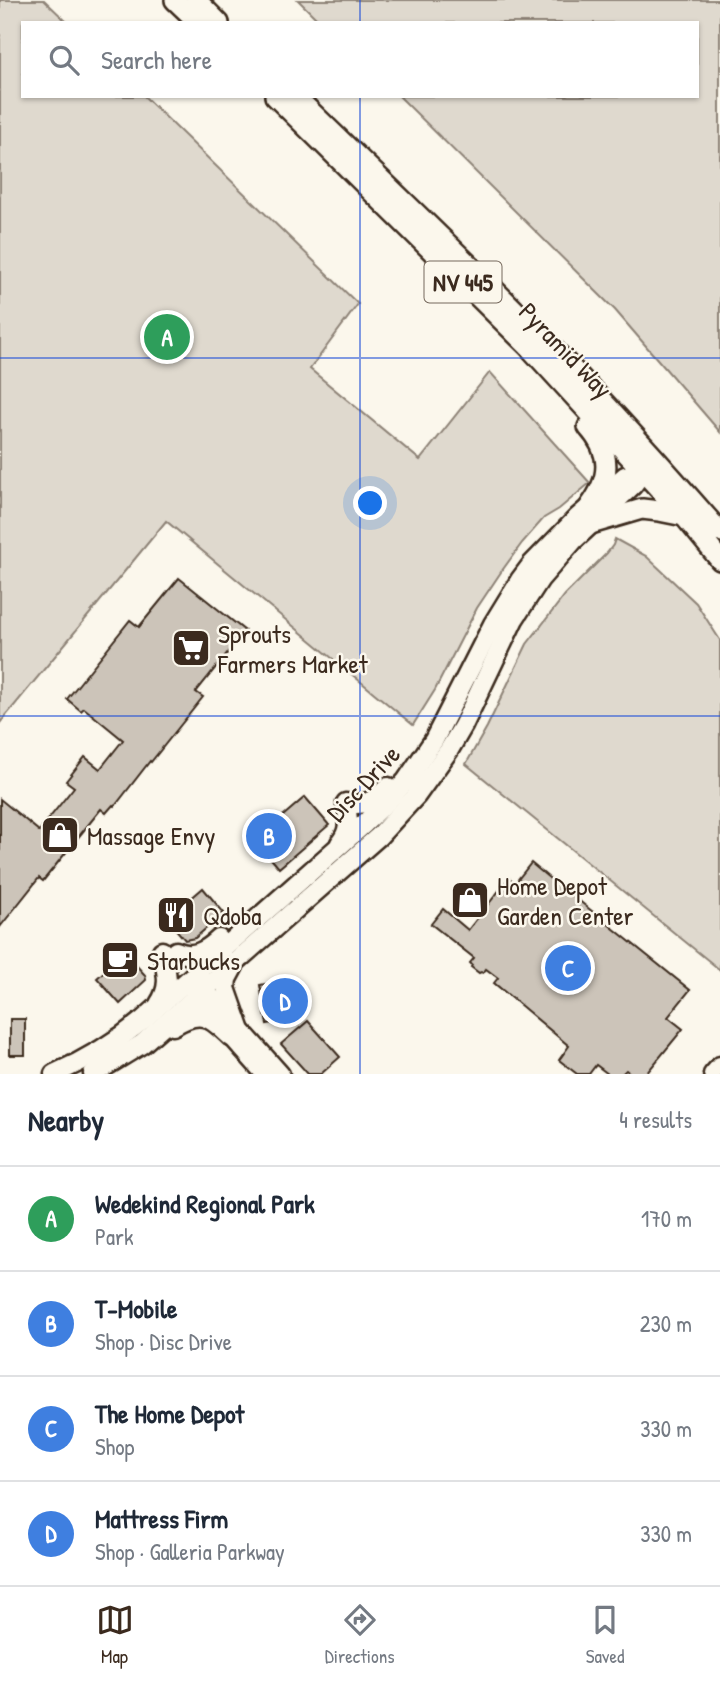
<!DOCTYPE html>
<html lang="en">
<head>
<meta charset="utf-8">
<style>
	body { margin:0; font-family:"Patrick Hand",sans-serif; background:#f6f6f7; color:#1f2937 }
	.you { position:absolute; left:371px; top:504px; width:24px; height:24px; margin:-18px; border:5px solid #fff; border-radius:50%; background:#1a73e8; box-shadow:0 0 0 10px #1a73e833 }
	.badge { display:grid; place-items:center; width:46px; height:46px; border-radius:50%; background:#3b2a1e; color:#fff; font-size:23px; font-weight:700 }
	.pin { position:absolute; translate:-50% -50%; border:4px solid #fff; box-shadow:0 2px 7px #0006 }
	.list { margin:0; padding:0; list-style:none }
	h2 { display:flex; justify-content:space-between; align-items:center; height:91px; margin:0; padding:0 28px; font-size:30px }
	h2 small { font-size:23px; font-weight:400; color:#747a83 }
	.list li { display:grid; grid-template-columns:46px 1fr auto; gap:21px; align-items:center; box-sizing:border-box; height:105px; padding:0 28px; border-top:2px solid #e0e1e3 }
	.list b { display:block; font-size:26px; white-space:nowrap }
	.list p { margin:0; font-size:23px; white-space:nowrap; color:#747a83 }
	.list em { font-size:23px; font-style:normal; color:#747a83 }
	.icon { flex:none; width:38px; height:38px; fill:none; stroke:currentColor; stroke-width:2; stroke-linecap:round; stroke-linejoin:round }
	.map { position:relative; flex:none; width:720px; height:1074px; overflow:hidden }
	.search { position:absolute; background:#fff; box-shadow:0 2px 5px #0004; left:21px; right:21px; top:21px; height:77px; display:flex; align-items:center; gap:18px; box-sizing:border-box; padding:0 24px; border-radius:0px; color:#747a83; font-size:26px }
	.sheet { height:511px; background:#fff }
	nav { display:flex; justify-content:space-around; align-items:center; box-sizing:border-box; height:98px; border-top:2px solid #e0e1e3; background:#fff; font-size:19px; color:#747a83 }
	nav a { display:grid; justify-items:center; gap:4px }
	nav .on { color:#3b2a1e }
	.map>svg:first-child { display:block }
</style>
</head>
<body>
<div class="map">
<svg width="720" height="1074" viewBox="0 0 720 1074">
	<rect width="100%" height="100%" fill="#fbf7ec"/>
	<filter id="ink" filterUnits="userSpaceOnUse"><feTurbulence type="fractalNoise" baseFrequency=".0143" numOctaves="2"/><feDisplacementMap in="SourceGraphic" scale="14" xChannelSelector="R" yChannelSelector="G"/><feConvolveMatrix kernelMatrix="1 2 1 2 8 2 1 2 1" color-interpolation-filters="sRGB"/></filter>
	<g filter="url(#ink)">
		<g fill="#dfd9ce" stroke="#8d8276" stroke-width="2">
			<polygon points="0,0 44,0 68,23 23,23 23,96 144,96 358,304 310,369 420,460 490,372 590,483 559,509 544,518 522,543 501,572 477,608 435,690 413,725 166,521 0,723"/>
			<polygon points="298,0 720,0 720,432 615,310 399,96 697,96 697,23 321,23"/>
			<polygon points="615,539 646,556 696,603 720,640 720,970 466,764 487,727 527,644 565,595 607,553 613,545"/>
		</g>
		<g fill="#ccc4b9" stroke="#3b2a1e" stroke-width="2">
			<polygon points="179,578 245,631 196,692 203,697 151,762 150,761 115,806 113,805 106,813 101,809 43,881 39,878 0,927 0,799 39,831 74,787 66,781 85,757 100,769 123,740 84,708 81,711 67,699 130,620 139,627"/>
			<polygon points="305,797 329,825 279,868 255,840"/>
			<polygon points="531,863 561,888 562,887 690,990 668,1017 683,1029 646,1074 631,1074 626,1070 622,1074 608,1074 596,1065 589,1074 577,1074 559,1060 569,1046 494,983 498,978 486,969 483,973 481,972 479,973 471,967 472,965 470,963 474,958 431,924 443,909 468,930 509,878 515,883"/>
			<polygon points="203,888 224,913 195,938 185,940 167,919"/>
			<polygon points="125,953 145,975 146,980 120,1004 97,978"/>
			<polygon points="287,980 289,990 295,989 300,1018 267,1024 260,985"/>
			<rect x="10" y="1019" width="15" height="36"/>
			<polygon points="308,1021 340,1057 321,1074 308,1074 281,1044"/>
		</g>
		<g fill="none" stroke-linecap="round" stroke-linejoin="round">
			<g stroke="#3b2a1e" stroke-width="21">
				<g id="tertiary">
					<polyline points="199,977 205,989 281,1074"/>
					<polyline points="190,986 210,1013 264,1074"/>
					<polyline points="712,1074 720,1065"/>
				</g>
			</g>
			<g stroke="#3b2a1e" stroke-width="23">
				<g id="secondary">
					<path d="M340,843c11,-13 8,-24 6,-40 21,4 28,-3 42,-16"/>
					<path d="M176,951c17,8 30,0 43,-12"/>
					<polyline points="234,966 227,979 226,988 240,1028"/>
					<path d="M159,1004c13,-19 7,-33 3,-53"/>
					<path d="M173,1026c28,-17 36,-10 58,11"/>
					<path d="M54,1074c32,-14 62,-32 89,-54l220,-195 25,-24 18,-20 28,-41 59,-116 27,-44 12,-16 45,-46 48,-42 18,-6"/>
					<polyline points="93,1074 142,1044 379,836 416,796 449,750 463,726 514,619 540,579 573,541 633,485 644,470"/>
				</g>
			</g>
			<g stroke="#3b2a1e" stroke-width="24">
				<g id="primary">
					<polyline points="175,0 199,23"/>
					<polyline points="196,0 219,23"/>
					<polyline points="275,96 528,346 684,516 720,560"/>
					<path d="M295,96c88,86 179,171 265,260 55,57 108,116 160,176"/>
					<path d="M588,427c24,27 23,50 2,79"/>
					<polyline points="591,524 642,509 659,511 684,516"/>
				</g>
			</g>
			<use href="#tertiary" stroke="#fbf7ec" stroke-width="16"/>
			<use href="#secondary" stroke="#fbf7ec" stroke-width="18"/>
			<use href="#primary" stroke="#fbf7ec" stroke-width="19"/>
		</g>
	</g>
	<path fill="none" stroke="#1d4ed8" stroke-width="2" stroke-opacity="0.55" d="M360,0v23M360,96v978M0,358h720M0,716h720"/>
	<defs>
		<g id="supermarket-square" transform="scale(2.0125)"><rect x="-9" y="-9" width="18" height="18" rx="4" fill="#3b2a1e" stroke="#fbf7ec"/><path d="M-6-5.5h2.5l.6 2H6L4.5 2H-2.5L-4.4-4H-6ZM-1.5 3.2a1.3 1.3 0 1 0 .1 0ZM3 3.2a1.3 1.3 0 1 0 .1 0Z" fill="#fff"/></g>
		<g id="shop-square" transform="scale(2.0125)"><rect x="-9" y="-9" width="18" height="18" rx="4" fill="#3b2a1e" stroke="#fbf7ec"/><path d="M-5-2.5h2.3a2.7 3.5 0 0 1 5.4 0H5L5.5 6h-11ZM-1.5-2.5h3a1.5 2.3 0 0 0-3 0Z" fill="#fff"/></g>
		<g id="restaurant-square" transform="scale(2.0125)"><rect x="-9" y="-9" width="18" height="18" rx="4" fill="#3b2a1e" stroke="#fbf7ec"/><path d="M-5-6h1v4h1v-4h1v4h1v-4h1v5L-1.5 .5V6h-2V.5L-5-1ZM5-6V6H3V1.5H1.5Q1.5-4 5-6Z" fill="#fff"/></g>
		<g id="cafe-square" transform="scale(2.0125)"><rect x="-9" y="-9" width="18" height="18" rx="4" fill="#3b2a1e" stroke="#fbf7ec"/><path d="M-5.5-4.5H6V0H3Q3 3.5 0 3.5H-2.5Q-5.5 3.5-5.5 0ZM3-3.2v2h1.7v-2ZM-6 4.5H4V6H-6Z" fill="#fff"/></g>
	</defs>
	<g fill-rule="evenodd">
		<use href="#supermarket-square" x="191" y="648"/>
		<use href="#shop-square" x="60" y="835"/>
		<use href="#shop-square" x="470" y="900"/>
		<use href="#restaurant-square" x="176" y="915"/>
		<use href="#cafe-square" x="120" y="960"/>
	</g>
	<g text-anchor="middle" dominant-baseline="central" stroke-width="5" stroke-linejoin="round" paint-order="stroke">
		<rect fill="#fbf7ec" stroke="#75685c" stroke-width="2" x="424.5" y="261.5" width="77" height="41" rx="5"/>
		<g font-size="24" font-weight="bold" fill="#3b2a1e">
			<text x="463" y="282">NV 445</text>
		</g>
		<g font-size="26" fill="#3b2a1e" stroke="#fbf7ec">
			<text transform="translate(566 350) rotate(46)">Pyramid Way</text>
			<text transform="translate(363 783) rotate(-47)">Disc Drive</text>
		</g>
		<g font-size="26" fill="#3b2a1e" stroke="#fbf7ec" text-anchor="start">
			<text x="218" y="633">Sprouts<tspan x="218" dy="30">Farmers Market</tspan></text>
			<text x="87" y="835">Massage Envy</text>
			<text x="497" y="885">Home Depot<tspan x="497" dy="30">Garden Center</tspan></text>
			<text x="203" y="915">Qdoba</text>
			<text x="147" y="960">Starbucks</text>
		</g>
	</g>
</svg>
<div class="you"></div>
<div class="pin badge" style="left:167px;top:337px;background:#2e9e5b">A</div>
<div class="pin badge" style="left:269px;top:836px;background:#3f7fe0">B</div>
<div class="pin badge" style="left:568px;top:968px;background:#3f7fe0">C</div>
<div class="pin badge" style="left:285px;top:1001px;background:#3f7fe0">D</div>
<div class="search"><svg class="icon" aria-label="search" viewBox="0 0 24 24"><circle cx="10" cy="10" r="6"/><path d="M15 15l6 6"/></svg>Search here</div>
</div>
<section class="sheet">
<h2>Nearby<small>4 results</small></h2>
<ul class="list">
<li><span class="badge" style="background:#2e9e5b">A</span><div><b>Wedekind Regional Park</b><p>Park</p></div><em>170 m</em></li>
<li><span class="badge" style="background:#3f7fe0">B</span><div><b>T-Mobile</b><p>Shop · Disc Drive</p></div><em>230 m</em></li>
<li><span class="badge" style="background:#3f7fe0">C</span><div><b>The Home Depot</b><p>Shop</p></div><em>330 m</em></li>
<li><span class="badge" style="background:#3f7fe0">D</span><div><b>Mattress Firm</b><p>Shop · Galleria Parkway</p></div><em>330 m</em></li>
</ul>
</section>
<nav>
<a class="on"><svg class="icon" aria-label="map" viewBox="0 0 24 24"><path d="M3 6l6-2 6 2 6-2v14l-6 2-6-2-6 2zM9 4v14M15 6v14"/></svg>Map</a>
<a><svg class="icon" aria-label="directions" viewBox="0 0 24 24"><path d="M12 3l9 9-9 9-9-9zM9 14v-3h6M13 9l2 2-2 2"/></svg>Directions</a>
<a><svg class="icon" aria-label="saved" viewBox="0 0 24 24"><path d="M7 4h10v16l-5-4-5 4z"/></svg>Saved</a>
</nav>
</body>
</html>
